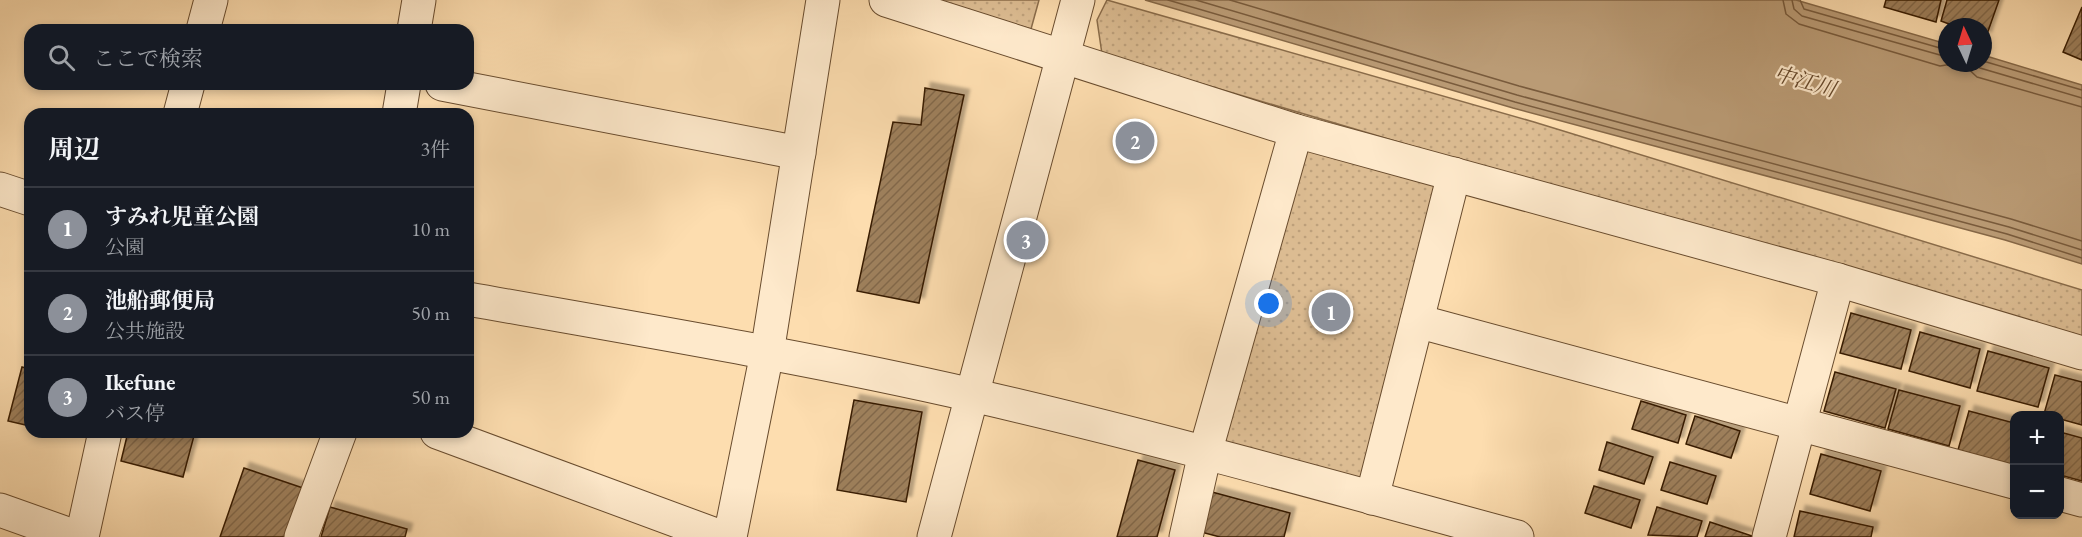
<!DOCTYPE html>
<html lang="ja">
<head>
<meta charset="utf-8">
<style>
	body { margin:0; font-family:"EB Garamond","Noto Serif JP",serif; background:#242831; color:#f1f3f6 }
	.controls { position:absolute; right:18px; bottom:18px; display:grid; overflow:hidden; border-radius:12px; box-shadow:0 3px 9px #0003 }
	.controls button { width:54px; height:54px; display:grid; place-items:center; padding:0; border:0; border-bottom:2px solid #363941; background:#171b24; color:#f1f3f6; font:30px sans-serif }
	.compass { position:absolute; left:1938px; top:18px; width:54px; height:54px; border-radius:50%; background:#171b24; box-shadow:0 3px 9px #0003; rotate:356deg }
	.you { position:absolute; left:1269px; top:304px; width:21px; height:21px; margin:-15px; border:4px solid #fff; border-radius:50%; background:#1a73e8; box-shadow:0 0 0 9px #1a73e833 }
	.badge { display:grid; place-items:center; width:39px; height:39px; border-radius:50%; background:#8c9099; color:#fff; font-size:20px; font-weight:700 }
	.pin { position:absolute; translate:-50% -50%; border:3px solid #fff; box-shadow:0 2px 6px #0006 }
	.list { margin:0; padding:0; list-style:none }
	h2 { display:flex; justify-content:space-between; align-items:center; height:78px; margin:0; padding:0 24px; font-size:26px }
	h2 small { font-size:20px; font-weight:400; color:#9ea1a6 }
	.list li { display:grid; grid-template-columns:39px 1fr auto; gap:18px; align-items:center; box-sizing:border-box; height:84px; padding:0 24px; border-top:2px solid #363941 }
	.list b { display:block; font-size:22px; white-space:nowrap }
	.list p { margin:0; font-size:20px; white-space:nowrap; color:#9ea1a6 }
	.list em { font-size:20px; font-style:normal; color:#9ea1a6 }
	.icon { flex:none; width:33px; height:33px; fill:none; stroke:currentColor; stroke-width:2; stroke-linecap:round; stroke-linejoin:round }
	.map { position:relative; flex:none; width:2082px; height:537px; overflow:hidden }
	.search { position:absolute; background:#171b24; box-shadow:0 3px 9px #0003; left:24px; top:24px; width:450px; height:66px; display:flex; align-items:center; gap:15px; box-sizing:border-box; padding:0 21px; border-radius:18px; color:#9ea1a6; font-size:22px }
	.panel { position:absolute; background:#171b24; box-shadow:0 3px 9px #0003; left:24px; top:108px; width:450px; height:330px; border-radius:18px }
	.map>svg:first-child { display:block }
</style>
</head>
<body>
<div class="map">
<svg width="2082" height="537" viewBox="0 0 2082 537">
	<defs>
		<pattern id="park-dots" width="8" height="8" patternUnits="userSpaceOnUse" patternTransform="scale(1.5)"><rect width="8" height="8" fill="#dcbc92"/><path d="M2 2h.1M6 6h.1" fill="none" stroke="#bea17c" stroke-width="1.8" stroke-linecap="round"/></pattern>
		<pattern id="building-hatch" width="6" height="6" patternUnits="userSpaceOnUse" patternTransform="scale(1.5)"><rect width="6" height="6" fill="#9e805c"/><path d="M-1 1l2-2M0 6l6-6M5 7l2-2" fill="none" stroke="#82684a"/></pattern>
		<filter id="shadow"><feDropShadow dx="5.5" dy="-5.5" stdDeviation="1.5" flood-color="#0004"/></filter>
	</defs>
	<rect width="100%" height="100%" fill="#fdddaf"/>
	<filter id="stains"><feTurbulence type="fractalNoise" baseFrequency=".00333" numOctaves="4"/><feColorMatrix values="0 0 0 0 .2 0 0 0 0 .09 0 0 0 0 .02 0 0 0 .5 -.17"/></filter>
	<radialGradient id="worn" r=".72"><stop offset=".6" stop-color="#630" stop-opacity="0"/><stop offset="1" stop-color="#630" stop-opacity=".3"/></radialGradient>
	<g fill="url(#park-dots)" stroke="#8a6c4a" stroke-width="1.5">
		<polygon points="936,0 1039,0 1031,29"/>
		<polygon points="1107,0 1534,122 2082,290 2082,345 1102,54 1097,20"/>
		<polygon points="1300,138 1446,177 1368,487 1212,447"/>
	</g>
	<polygon fill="#ba9b75" stroke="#866847" stroke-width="1.5" points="1145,0 1796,0 1947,44 1947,63 1983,63 1983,55 2082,85 2082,264 2005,240 1513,108"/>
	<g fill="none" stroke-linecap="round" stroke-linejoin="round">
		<g stroke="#795b3c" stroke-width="1.5">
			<polyline points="1168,0 1515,102 2007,234 2082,258"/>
			<polyline points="1196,0 1517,95 2009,227 2082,250"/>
			<polyline points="1230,0 1519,86 2011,219 2082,241"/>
			<polyline points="1783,0 1786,14 1799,24 1940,66 1958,63"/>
			<polyline points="1792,0 1794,9 1802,16 1947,57"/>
			<polyline points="1800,0 1804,9 1947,50"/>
			<polyline points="1983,61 2082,90"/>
			<polyline points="1962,63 1977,77 2082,107"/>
			<polyline points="1972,63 1980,68 2082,98"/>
		</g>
	</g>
	<g fill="url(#building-hatch)" stroke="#381b03" stroke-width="1.5" filter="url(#shadow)">
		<polygon points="1886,0 1941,0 1936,22 1884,7"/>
		<polygon points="1947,0 1999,0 1986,37 1983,36 1983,27 1957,27 1941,21"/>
		<polygon points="2082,7 2082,60 2063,52"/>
		<polygon points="925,88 964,95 919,303 857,291 893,122 921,125"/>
		<polygon points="1851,313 1911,330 1901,369 1840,353"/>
		<polygon points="1920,332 1980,349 1970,388 1909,371"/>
		<polygon points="1988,351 2049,368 2038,407 1977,391"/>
		<polygon points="22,367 30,369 30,426 8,421"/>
		<polygon points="1835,372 1896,389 1885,428 1824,411"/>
		<polygon points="2055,375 2082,382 2082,425 2060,419 2060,416 2044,414"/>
		<polygon points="1899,390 1960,406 1949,446 1888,429"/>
		<polygon points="854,400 922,412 906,502 837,490"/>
		<polygon points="1641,401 1686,415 1678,443 1632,429"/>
		<polygon points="1969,411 2014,423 2014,466 1958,450"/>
		<polygon points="1695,416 1740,431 1731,458 1686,444"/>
		<polygon points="53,432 76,432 75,437"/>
		<polygon points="128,432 195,432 183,477 121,461"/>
		<polygon points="2060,432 2082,438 2082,481 2060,475"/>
		<polygon points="1607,442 1653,457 1644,484 1599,470"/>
		<polygon points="1821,454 1881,471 1870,511 1810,494"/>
		<polygon points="1138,460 1175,470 1157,537 1117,537"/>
		<polygon points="1670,462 1716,476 1707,504 1661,490"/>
		<polygon points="244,468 303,488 287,537 220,537"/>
		<polygon points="1594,486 1640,500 1631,528 1585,513"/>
		<polygon points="1212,492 1290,513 1284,537 1220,537 1201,532"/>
		<polygon points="330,507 407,529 405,537 321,537"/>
		<polygon points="1657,507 1702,521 1697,537 1648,535"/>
		<polygon points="1800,511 1873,527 1871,537 1794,537"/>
		<polygon points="1710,522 1755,537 1705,537"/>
	</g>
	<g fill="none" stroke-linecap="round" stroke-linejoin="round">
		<g stroke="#694c2e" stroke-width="35">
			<g id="minor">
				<polyline points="886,0 1296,131 1838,280 2082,353"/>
				<polyline points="203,30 211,0"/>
				<polyline points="414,30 419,0"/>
				<polyline points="442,84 799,153"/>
				<polyline points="180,114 188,84"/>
				<polyline points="399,114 404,84"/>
				<polyline points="0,189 30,199"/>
				<path d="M468,299c168,30 338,58 504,96 183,42 364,93 545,142"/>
				<polyline points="1417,321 2014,482"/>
				<polyline points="437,432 721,537"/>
				<polyline points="2060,494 2082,500"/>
				<polyline points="1372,498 1454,174"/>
				<polyline points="0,510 76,537"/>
				<polyline points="82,537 105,432"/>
				<polyline points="301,537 340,432"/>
				<polyline points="730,537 767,353 823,0"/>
				<polyline points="934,537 1078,0"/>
				<polyline points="1186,537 1205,453 1296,131"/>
				<polyline points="1769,537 1838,280"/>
			</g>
		</g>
		<use href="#minor" stroke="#fee9cb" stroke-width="33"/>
	</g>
	<g text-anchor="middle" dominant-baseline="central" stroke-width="4.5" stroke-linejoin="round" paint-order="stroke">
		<g font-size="21" font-style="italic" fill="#66482b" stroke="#fee9cb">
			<text transform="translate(1805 81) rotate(16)">中江川</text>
		</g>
	</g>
	<rect width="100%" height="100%" filter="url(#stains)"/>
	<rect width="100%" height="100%" fill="url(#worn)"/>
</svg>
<div class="controls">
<button>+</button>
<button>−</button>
</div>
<svg class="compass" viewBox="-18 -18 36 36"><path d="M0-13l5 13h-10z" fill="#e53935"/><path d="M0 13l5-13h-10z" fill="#9ea1a6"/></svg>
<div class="you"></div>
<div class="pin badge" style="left:1331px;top:312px">1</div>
<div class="pin badge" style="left:1135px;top:141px">2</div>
<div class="pin badge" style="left:1026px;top:240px">3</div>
<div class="search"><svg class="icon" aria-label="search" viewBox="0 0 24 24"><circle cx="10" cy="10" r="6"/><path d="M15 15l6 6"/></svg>ここで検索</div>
<section class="panel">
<h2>周辺<small>3件</small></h2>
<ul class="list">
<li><span class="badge">1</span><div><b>すみれ児童公園</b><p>公園</p></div><em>10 m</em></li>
<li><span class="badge">2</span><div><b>池船郵便局</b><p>公共施設</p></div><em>50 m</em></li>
<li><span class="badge">3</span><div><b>Ikefune</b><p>バス停</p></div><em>50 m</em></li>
</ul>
</section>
</div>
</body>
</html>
